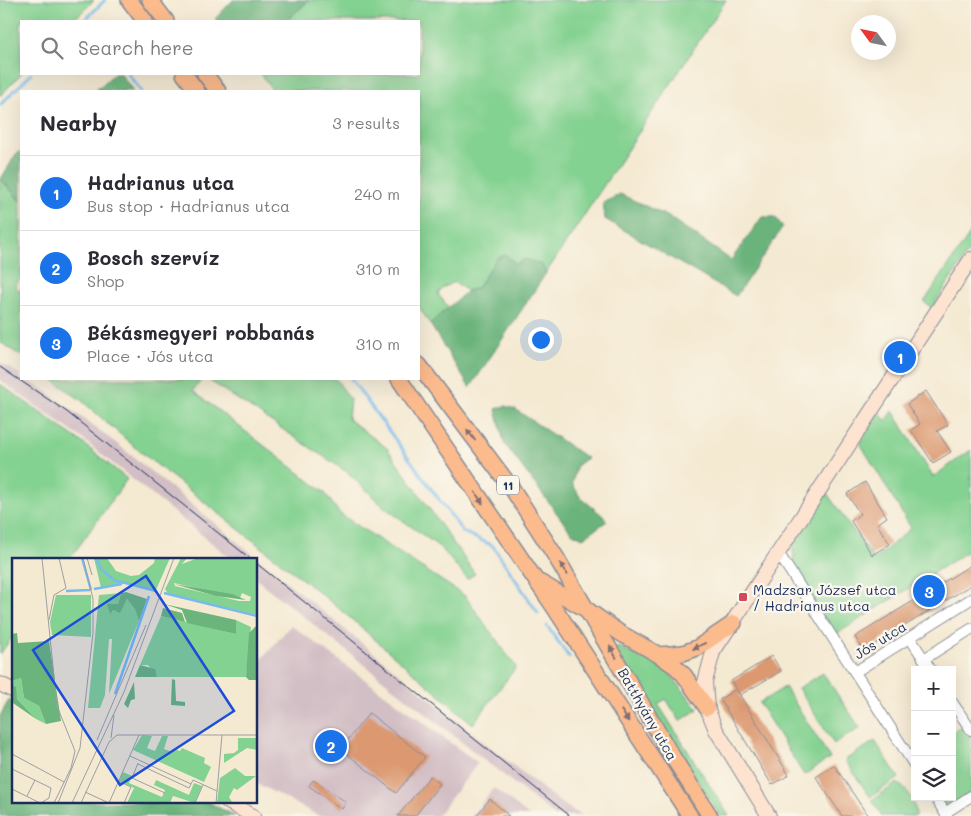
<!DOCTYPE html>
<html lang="en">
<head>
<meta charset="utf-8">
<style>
	body { margin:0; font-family:Mali,sans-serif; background:#f7f7f7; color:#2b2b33 }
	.controls { position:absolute; right:15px; bottom:15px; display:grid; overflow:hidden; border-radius:0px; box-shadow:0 5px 20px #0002 }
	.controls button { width:45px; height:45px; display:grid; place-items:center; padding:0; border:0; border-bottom:1px solid #e1e1e2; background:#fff; color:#2b2b33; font:25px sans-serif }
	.compass { position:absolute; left:851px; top:15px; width:45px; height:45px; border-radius:50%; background:#fff; box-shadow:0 5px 20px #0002; rotate:303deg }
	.you { position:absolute; left:540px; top:339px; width:18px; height:18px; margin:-12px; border:4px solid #fff; border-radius:50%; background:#1a73e8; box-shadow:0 0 0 8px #1a73e833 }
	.badge { display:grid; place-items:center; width:32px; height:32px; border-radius:50%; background:#1a73e8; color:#fff; font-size:16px; font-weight:700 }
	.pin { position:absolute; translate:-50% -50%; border:2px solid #fff; box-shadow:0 1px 5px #0006 }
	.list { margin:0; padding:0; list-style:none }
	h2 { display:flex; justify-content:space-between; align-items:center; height:65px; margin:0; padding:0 20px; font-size:21px }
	h2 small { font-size:16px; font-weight:400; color:#7c7c81 }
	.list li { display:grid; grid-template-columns:32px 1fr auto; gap:15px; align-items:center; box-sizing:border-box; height:75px; padding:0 20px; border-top:1px solid #e1e1e2 }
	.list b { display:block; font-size:19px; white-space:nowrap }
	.list p { margin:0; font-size:16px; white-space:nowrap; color:#7c7c81 }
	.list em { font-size:16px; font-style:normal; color:#7c7c81 }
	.icon { flex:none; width:28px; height:28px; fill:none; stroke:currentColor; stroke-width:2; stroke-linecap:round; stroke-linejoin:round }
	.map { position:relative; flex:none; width:971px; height:816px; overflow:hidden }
	.search { position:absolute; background:#fff; box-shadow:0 5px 20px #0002; left:20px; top:20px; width:400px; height:55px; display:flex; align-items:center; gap:12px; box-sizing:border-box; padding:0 18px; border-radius:0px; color:#7c7c81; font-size:19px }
	.panel { position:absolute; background:#fff; box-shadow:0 5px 20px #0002; left:20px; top:90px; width:400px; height:290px; border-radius:0px }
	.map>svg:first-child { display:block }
</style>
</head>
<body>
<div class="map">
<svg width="971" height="816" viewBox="0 0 971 816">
	<rect width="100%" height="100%" fill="#fbf7ec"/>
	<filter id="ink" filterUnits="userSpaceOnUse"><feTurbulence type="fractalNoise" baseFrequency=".02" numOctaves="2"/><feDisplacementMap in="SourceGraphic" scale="10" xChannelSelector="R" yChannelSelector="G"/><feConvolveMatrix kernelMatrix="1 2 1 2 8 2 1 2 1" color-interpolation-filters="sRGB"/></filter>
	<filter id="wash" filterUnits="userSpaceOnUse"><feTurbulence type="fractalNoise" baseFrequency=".0096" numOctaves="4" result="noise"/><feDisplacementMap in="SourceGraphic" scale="20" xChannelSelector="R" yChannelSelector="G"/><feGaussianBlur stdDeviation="1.12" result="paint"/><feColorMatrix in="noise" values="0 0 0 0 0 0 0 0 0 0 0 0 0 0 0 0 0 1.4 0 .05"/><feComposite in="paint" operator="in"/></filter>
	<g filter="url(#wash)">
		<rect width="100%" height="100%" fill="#f4e9d1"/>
		<g fill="#d2bec5">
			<polygon points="0,362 21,375 21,379 26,379 43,389 116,443 472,733 561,803 582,816 555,816 256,579 256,560 233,560 80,437 0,380"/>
			<polygon points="291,625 478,763 437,816 319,816 256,783 256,666"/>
			<polygon points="494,788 529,816 472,816"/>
		</g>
		<g fill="#84d291" stroke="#508078">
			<polygon points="0,0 94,0 73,21 21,21 21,74 0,96"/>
			<polygon points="309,0 726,0 546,273 541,264 516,264 497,258 477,288 467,291 454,282 444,287 438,294 449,308 430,324 419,307 419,91 273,91 261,74 419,74 419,21 286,21"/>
			<polygon points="1,179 21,202 21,277 15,287 21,291 21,356 0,342 0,181"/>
			<polygon points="971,232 971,248 932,308 924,302"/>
			<polygon points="52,379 202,379 193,391 324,492 340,514 465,596 516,667 473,724 335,605 137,449 81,400"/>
			<polygon points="207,379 336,379 350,399 348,419 387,448 475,574 467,579 441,548 384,507 347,472"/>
			<polygon points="0,384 80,441 127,479 69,560 14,560 14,635 0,654"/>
			<polygon points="893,411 933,477 971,450 971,549 835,635 796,574 792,543 826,492 874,560 911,528 860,443 879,412 886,421"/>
			<polygon points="619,647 667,670 698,709 680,721 666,699 658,704 729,816 720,816 615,649"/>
			<polygon points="823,673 860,728 834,744 798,688"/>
			<polygon points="785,687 830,758 804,775 759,703"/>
			<polygon points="962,726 971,738 971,792 947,808 940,797 952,797 952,732"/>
			<polygon points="875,741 899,778 870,797 845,760"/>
			<path d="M897,783c11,7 19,19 19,33h-34l-10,-16z"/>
		</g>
		<g fill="#6bb47b" stroke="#43726c">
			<polygon points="233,0 309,0 286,21 217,21 215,19"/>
			<polygon points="114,74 121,74 133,91 95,91"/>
			<polygon points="21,151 21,202 1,179 16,154"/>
			<polygon points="620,194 669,217 731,260 762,217 775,217 783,227 736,296 605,219 603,203"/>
			<polygon points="506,255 516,264 525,259 541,264 546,273 470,388 430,324 467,291 477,288 497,258"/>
			<polygon points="505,406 515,409 587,458 577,465 572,483 580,497 602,515 607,521 583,538 571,532 504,443 496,409"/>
			<polygon points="9,700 14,703 14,802 208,802 235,816 0,816 0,716"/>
		</g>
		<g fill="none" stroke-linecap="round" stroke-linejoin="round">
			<g stroke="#76bbed" stroke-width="3">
				<polyline points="84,21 105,0"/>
				<polyline points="128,74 141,91"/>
				<polyline points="0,105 31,74"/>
				<polyline points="351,379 463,532 493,546 538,613"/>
				<polyline points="547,626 569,657"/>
			</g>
		</g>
		<g id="blocks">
			<g fill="#dc9971">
				<polygon points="926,391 948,425 937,431 951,452 933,463 911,430 920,424 907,404"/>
				<polygon points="865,482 887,517 877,524 890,544 872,555 851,521 860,514 847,494"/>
				<polygon points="971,565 971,585 864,651 855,637"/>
				<polygon points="772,656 781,671 740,695 731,681"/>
				<polygon points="736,689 789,775 772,785 720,699"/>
				<polygon points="369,713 425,757 396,793 341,749"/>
				<polygon points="834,765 868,816 842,816 816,777"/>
				<polygon points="430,776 440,784 415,816 398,816"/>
				<polygon points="313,780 346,802 342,809 309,786"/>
				<polygon points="490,799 509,816 476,816"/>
			</g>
		</g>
	</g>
	<g filter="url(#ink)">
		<use href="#blocks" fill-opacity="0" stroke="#888c98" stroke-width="1"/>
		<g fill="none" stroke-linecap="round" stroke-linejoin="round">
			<g stroke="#888c98" stroke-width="12">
				<g id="street">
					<polyline points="779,554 915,766"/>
					<polyline points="910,638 931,670"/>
					<polyline points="924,659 971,629"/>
					<polyline points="855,672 971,599"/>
					<polyline points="952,702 971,730"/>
					<polyline points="935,797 947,816"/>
					<polyline points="945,813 971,796"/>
				</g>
			</g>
			<g stroke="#888c98" stroke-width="16">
				<g id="secondary">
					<polyline points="0,684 14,691"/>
					<polyline points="228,802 253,816"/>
					<polyline points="769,816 716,730 707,708 705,682 713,652 971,259"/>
				</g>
			</g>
			<g stroke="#888c98" stroke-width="18">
				<g id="primary">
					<polyline points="129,0 145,21"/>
					<polyline points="150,0 166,21"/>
					<polyline points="184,74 197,91"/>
					<polyline points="205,74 218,91"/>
					<polyline points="419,365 513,490 556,557 669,751 710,816"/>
					<polyline points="399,379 554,607 690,816"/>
					<polyline points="541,583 589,611 620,633 659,655 675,666 684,675 707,708"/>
					<polyline points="659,655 683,653 697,648 734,623"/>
				</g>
			</g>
			<use href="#street" stroke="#fff" stroke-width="10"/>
			<use href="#secondary" stroke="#fde4d1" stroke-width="14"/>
			<use href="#primary" stroke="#fbbb8d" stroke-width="15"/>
			<g stroke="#1b2f5e" stroke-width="1">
				<polyline points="0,367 67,412 252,560"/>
				<polyline points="256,563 570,816"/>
			</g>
		</g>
		<defs><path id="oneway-solid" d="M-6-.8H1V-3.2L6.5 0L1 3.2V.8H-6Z" transform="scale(1.25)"/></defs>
		<g fill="#806e73">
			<use href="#oneway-solid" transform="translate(471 435) rotate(-127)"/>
			<use href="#oneway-solid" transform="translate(479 498) rotate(56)"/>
			<use href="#oneway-solid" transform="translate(564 569) rotate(-121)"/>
			<use href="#oneway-solid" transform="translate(699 646) rotate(153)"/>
			<use href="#oneway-solid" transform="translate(613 652) rotate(-120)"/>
			<use href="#oneway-solid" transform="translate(625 716) rotate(57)"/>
		</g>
	</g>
	<rect fill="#d1495b" stroke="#fbf7ec" stroke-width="2" x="738" y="592" width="10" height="10" rx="2.5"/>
	<g text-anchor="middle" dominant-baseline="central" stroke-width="4.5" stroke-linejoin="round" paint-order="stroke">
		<rect fill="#fbf7ec" stroke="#5e6b89" stroke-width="1" x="497" y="475.5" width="22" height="19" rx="4"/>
		<g font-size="12" font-weight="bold" fill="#1b2f5e">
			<text x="508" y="485">11</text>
		</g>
		<g font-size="14" fill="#1b2f5e" stroke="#fbf7ec" text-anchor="start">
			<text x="753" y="589">Madzsar József utca<tspan x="753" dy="16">/ Hadrianus utca</tspan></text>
		</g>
		<g font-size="14" fill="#1b2f5e" stroke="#fbf7ec">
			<text transform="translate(880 640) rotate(-32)">Jós utca</text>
			<text transform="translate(648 714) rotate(60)">Batthyány utca</text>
		</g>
	</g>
	<g transform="translate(12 558)">
		<rect width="245" height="245" fill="#f4e9d1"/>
		<path d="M82,0h13l9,13 15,5 8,-1 15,-12 1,-5h15l-14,32 -31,-7 -24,5zM169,0h6l-5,6 16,-6h59v57l-89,-21 -3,-5zM162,25l66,15 2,-5 9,4 -1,4h-11l-64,-15zM109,35l-3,11 -10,1 2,8 2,-3 8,2 7,-13 8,9 4,13 -30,73 3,-55h-3l-4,56 -5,13h-12l11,-113zM44,37h35v42l-39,-2 -2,-13zM149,58l75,18v-14l15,7 -5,50h-89l-9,-12h-8zM9,120l3,20 15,8 7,18 -10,-5 -19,-20 -5,-18zM130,177l10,1 -5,12 8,3 7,-15h6l-4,13 8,3 2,-3 6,2 2,-3 23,10 -1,5 7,4 -7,15 -71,-32zM226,180h19v12l-10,-2 -23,15v-9l10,-1 4,-3zM223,210l10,8h11l-19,14 -3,-2 -5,9 3,5 -15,1 3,-25zM111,214l9,4 -3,7 33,14 3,-7 -11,-5 2,-5 33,15 5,-12 8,3 -7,17 -22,-7 -3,7h-43l7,-15 -15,-7z" fill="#84d291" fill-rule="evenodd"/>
		<path d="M162,26l58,10 14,6 -30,-4zM114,34l21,7 -8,22 -4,-12 -8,-10 -7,14 -7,-3 -3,4 -3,-10h11l3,-11zM152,46l72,16v14l-49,-11 -5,-13zM151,50l19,5 3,9 -24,-6zM245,67v55h-8l-3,-3 3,-44zM5,75l1,10 31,-2 12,80 -15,3 -7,-18 -15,-8 -3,-20 -9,3v-47zM128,107l15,4 2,8h-22zM160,121l3,1 1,21 9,1v4l-14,-1zM122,124l1,17 -4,1 -3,8 -4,-4zM0,127l4,2 1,12 19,20 -23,-16z" fill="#6bb47b"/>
		<path fill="none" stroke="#76bbed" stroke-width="2.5" d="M70,0l9,32M84,0l5,11 13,11 42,11M82,31l28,-5M54,33l24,-1M152,35l93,23M103,136l34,-98"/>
		<path fill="none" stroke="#9d9fa3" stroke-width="1" d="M30,0l15,148 18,45 -4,17 -17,35M75,0l5,17M37,62l5,-25 12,-7 -7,-30M99,180l3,-23M85,182l49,-115M0,196l52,28M118,198l61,28 2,-4 24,11M126,205l-6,15 33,15M126,206l51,24 2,-4M0,211l39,19 -2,10 -8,5M106,223l13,6 -7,16M0,231l28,14M73,234l24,11 30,-68M15,238l8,-16M46,245l22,-55 13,-115v-34l-10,-41M60,245l52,-111 50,-134M69,245l28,-61 8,-7h140M183,245l8,-18M204,245l6,-68"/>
		<path fill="#1d4ed8" fill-opacity="0.15" stroke="#1d4ed8" stroke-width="2.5" d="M134,18l88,135 -114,74 -87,-135z"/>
		<rect width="245" height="245" fill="none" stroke="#1b2f5e" stroke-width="2.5"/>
	</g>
</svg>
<div class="controls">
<button>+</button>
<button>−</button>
<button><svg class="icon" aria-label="layers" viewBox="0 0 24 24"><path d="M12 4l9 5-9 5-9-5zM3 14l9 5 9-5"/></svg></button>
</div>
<svg class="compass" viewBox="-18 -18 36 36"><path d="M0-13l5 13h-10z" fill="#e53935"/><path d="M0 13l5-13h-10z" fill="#7c7c81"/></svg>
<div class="you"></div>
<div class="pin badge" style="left:900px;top:357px">1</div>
<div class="pin badge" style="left:331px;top:746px">2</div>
<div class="pin badge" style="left:929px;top:591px">3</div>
<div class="search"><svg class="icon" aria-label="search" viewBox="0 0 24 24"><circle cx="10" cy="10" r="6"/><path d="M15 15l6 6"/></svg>Search here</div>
<section class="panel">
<h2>Nearby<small>3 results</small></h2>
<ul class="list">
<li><span class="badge">1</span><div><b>Hadrianus utca</b><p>Bus stop · Hadrianus utca</p></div><em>240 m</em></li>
<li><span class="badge">2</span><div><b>Bosch szervíz</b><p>Shop</p></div><em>310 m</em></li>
<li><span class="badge">3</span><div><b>Békásmegyeri robbanás</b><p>Place · Jós utca</p></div><em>310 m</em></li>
</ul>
</section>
</div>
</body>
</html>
